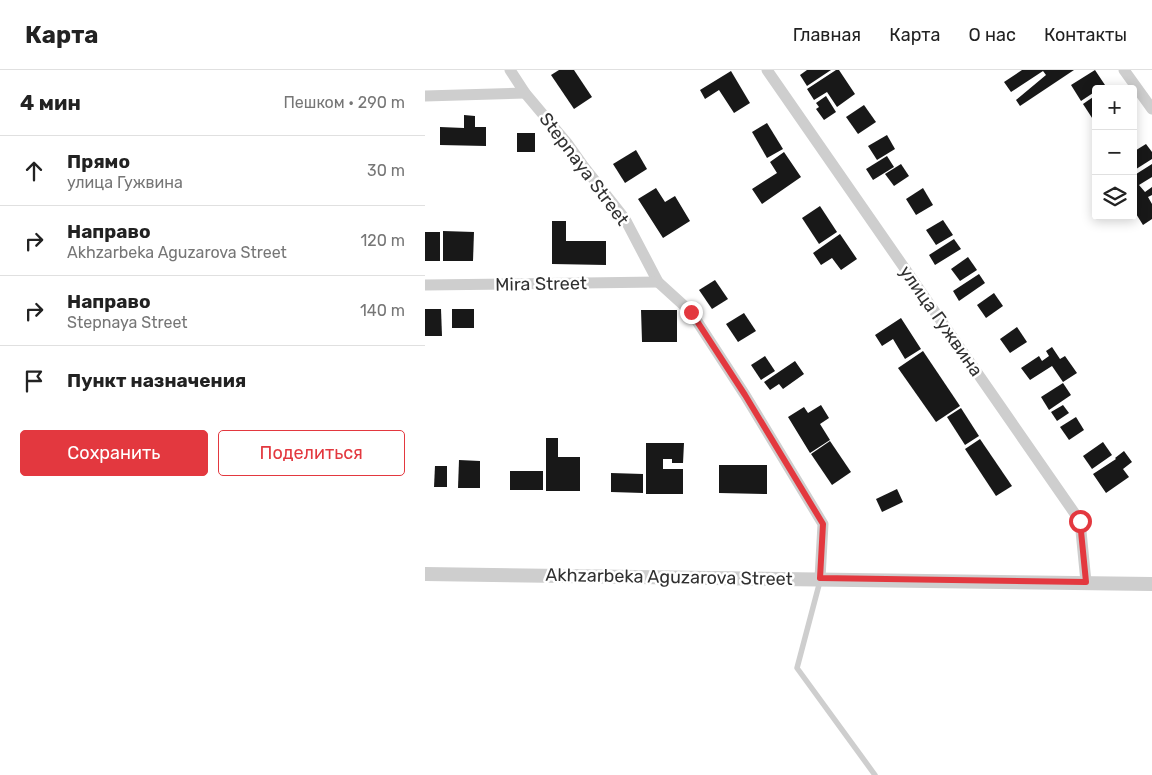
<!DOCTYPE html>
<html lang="ru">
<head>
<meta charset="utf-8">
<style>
	body { margin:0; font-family:Rubik,sans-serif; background:#f6f6f6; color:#222 }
	.controls { position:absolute; right:15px; top:15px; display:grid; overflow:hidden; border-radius:5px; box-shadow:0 2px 12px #0003 }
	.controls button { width:45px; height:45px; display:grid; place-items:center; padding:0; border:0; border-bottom:1px solid #e0e0e0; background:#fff; color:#222; font:25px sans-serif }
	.stop { position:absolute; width:15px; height:15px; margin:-11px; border:4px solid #e3383f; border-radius:50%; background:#fff }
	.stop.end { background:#e3383f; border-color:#fff; box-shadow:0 1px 5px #0008 }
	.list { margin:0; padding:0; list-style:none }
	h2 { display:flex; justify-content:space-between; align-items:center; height:65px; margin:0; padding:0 20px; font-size:21px }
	h2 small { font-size:16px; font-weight:400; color:#767676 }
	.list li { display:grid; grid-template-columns:32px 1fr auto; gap:15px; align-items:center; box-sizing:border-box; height:70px; padding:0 20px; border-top:1px solid #e0e0e0 }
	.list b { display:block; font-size:19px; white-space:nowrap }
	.list p { margin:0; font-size:16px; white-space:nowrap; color:#767676 }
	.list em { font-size:16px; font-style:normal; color:#767676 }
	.actions { display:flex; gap:10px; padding:15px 20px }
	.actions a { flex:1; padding:11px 0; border:1px solid #e3383f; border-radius:5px; text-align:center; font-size:18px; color:#e3383f }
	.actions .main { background:#e3383f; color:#fff }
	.icon { flex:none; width:28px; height:28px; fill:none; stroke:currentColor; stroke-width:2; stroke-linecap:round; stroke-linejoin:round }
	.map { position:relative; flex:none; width:727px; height:705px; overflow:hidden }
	header { display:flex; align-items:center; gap:30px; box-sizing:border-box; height:70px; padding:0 25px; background:#fff; border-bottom:1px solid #e0e0e0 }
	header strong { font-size:24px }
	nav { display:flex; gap:28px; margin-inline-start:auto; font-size:18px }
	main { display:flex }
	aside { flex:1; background:#fff }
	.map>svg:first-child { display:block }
</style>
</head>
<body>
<header>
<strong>Карта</strong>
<nav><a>Главная</a><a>Карта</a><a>О нас</a><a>Контакты</a></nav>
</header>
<main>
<aside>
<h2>4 мин<small>Пешком · 290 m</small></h2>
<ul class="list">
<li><svg class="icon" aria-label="ahead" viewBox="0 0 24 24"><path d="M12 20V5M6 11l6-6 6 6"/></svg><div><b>Прямо</b><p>улица Гужвина</p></div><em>30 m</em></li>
<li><svg class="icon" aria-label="right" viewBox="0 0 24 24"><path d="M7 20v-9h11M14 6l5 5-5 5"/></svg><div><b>Направо</b><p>Akhzarbeka Aguzarova Street</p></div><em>120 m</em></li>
<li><svg class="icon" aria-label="right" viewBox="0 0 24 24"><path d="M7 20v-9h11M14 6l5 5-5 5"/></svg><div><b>Направо</b><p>Stepnaya Street</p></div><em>140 m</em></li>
<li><svg class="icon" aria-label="arrive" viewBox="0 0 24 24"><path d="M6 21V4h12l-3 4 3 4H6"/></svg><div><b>Пункт назначения</b></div></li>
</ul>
<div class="actions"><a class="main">Сохранить</a><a>Поделиться</a></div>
</aside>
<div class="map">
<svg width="727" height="705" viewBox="0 0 727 705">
	<rect width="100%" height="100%" fill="#fff"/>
	<g fill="#181818">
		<polygon points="134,0 149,0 167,27 149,39 126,5"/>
		<polygon points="382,0 406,0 382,16 375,5"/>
		<polygon points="411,0 414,0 430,24 412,37 402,22 389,30 382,19"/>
		<polygon points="597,0 649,0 595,36 591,30 621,5 618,1 586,22 579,12"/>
		<polygon points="670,0 680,15 675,19 671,19 671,21 656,31 646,15"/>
		<polygon points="306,1 325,33 309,43 294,20 280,29 275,20"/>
		<polygon points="671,25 671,54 658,34"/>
		<polygon points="401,26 411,42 399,50 391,39 394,37 391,33"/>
		<polygon points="439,35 451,52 433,64 421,47"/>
		<polygon points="39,45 50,46 50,57 61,57 61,76 15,75 15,57 39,58"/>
		<polygon points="342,53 358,79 342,88 327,62"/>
		<rect x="92" y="63" width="18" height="19"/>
		<polygon points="462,65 470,79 452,90 443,76"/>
		<polygon points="721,74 727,82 727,89 708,101 708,82"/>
		<polygon points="211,80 222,99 200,113 188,94"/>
		<polygon points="359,82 376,107 337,134 327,119 352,103 345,92"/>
		<polygon points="462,86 469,97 448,110 441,99"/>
		<polygon points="476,94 484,106 469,116 460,104"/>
		<polygon points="727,94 727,107 714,115 720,122 727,117 727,125 723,127 727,134 727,149 718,155 708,139 708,106"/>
		<polygon points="231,118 240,132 250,126 265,151 238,168 213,129"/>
		<polygon points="498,118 508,135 491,145 481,129"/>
		<polygon points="395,136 412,162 394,174 377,148"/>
		<polygon points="518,150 528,165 511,175 501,160"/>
		<polygon points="127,151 141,151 141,171 181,171 181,195 127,194"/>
		<polygon points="18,161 49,162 48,191 18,191"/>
		<rect x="0" y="162" width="15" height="29"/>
		<polygon points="415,164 432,189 416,200 407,188 396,195 388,183"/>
		<polygon points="529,169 536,179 510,195 504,185"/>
		<polygon points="543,187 552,200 535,211 526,199"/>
		<polygon points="554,204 560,213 534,231 528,221"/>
		<polygon points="290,210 303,229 287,239 274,220"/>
		<polygon points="569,223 578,236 561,248 552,235"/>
		<polygon points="0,239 16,239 17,266 0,266"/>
		<rect x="27" y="239" width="22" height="19"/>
		<polygon points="216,240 252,240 252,272 217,272"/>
		<polygon points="319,243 331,261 313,272 301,254"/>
		<polygon points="476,248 496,279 480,289 468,269 457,276 450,265"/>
		<polygon points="592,257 602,272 585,283 575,269"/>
		<polygon points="627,277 635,289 640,286 652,303 638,312 627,296 605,310 596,298 614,286 617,291 624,286 621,281"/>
		<polygon points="498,281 535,336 511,352 473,298"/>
		<polygon points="340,286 350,301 336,310 326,295"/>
		<polygon points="370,291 379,304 358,319 354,314 345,320 339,312"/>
		<polygon points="638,313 646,325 624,340 616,327"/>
		<polygon points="396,335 404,348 395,354 405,370 385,383 363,347 379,337 383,343"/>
		<polygon points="638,335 644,343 632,351 626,342"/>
		<polygon points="536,338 554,366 540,375 522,347"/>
		<polygon points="651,347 659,360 644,370 635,357"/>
		<polygon points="121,368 133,368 133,387 155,387 155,421 121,421"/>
		<polygon points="555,369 587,416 571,426 540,379"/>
		<polygon points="405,371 426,402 407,415 386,384"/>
		<polygon points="678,372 687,385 667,399 658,386"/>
		<polygon points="221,373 259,373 258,393 247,393 247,389 238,389 238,399 258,399 258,424 221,424"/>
		<polygon points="699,381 707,392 698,399 704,407 681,423 668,404 691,389 690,388"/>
		<polygon points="34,390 55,391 55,418 33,418"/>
		<polygon points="294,395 342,395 342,424 294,423"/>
		<polygon points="10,396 22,396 22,417 9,417"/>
		<rect x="85" y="401" width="33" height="19"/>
		<polygon points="186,403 218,404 218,423 186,422"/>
		<polygon points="472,419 478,432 457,442 451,429"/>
	</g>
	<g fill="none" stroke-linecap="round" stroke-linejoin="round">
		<polyline stroke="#cecece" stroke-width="5.5" points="395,511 372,598 450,705"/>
		<g stroke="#cecece" stroke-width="11">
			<polyline points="85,0 100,23 142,73 159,97 200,149 233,212 266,242 320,325 398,454 395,508"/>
			<polyline points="342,0 655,451 661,512"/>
			<polyline points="699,0 727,39"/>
			<polyline points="0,26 100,23"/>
			<polyline points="0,215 233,212"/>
		</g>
		<polyline stroke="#cecece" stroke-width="14" points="0,504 727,514"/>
	</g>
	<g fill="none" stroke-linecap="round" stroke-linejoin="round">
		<polyline stroke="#e3383f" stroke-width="6" points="266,242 320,325 398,454 395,508 661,512 655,451"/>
	</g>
	<g text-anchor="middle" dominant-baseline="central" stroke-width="5" stroke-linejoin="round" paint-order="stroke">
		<g font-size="18" fill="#313131" stroke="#fff">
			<text transform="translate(159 99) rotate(53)">Stepnaya Street</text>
			<text transform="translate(116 214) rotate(-1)">Mira Street</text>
			<text transform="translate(516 251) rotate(55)">улица Гужвина</text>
			<text transform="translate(244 507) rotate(1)">Akhzarbeka Aguzarova Street</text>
		</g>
	</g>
</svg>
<div class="controls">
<button>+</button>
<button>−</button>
<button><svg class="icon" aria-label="layers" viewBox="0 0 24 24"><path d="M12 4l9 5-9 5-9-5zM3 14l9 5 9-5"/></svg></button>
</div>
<div class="stop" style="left:655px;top:451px"></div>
<div class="stop end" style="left:266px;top:242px"></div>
</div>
</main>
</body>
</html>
